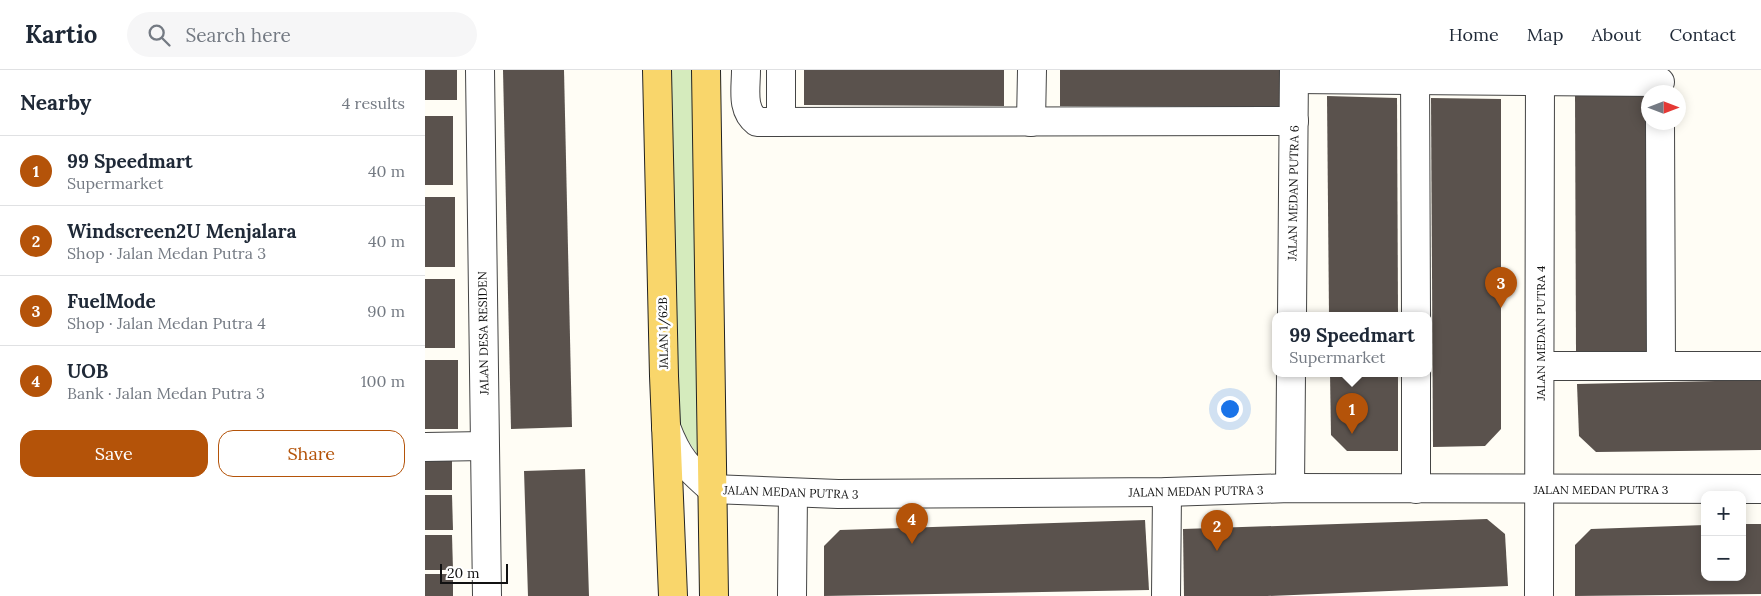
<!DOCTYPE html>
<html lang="en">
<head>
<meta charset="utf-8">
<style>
	body { margin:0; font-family:Lora,serif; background:#f6f6f7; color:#1f2937 }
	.controls { position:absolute; right:15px; bottom:15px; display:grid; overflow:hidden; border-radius:10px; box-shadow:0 2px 12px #0003 }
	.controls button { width:45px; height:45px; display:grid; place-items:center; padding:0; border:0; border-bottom:1px solid #e0e1e3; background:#fff; color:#1f2937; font:25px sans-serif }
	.compass { position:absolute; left:1216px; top:15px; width:45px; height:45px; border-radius:50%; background:#fff; box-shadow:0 2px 12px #0003; rotate:90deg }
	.scale { position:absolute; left:15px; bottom:12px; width:68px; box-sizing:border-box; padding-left:5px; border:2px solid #111; border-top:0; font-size:14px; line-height:18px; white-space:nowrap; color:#111; -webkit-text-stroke:4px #fff; paint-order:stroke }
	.you { position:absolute; left:804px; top:338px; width:18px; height:18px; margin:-12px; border:4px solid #fff; border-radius:50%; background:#1a73e8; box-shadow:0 0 0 8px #1a73e833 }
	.badge { display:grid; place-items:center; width:32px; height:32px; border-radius:50%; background:#b45309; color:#fff; font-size:16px; font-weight:700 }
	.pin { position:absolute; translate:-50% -41px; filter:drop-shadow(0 1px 2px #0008) }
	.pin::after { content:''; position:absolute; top:26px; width:18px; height:15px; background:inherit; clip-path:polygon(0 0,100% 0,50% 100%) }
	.popup { position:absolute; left:847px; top:242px; width:160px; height:65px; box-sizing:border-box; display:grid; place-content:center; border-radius:10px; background:#fff; filter:drop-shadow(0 1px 4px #0005); font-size:16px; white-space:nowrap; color:#747a83 }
	.popup b { font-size:19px; color:#1f2937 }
	.popup::after { content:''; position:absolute; left:50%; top:100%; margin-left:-10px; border:10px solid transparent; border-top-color:#fff }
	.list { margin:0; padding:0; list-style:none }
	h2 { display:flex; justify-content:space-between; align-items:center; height:65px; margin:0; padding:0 20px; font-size:21px }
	h2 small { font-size:16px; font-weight:400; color:#747a83 }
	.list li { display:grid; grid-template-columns:32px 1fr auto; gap:15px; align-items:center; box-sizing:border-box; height:70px; padding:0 20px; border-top:1px solid #e0e1e3 }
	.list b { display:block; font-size:19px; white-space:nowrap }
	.list p { margin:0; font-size:16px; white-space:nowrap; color:#747a83 }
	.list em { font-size:16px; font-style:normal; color:#747a83 }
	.actions { display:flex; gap:10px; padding:15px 20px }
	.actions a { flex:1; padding:11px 0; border:1px solid #b45309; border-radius:15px; text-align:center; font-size:18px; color:#b45309 }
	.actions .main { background:#b45309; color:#fff }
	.icon { flex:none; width:28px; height:28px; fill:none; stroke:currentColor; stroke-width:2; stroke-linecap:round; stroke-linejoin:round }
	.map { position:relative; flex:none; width:1336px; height:526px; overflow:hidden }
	header { display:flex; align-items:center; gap:30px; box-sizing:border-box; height:70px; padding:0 25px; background:#fff; border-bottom:1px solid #e0e1e3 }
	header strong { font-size:24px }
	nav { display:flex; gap:28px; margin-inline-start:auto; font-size:18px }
	.search { width:350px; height:45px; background:#f6f6f7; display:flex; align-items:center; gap:12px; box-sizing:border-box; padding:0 18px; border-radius:28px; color:#747a83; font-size:19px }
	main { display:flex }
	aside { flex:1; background:#fff }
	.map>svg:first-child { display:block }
</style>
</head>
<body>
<header>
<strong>Kartio</strong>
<div class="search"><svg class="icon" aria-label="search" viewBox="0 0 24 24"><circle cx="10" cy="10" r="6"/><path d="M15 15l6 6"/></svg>Search here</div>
<nav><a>Home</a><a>Map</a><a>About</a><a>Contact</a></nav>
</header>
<main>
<aside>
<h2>Nearby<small>4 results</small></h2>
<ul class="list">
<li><span class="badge">1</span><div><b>99 Speedmart</b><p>Supermarket</p></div><em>40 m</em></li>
<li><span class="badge">2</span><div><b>Windscreen2U Menjalara</b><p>Shop · Jalan Medan Putra 3</p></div><em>40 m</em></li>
<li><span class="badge">3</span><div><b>FuelMode</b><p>Shop · Jalan Medan Putra 4</p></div><em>90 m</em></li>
<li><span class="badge">4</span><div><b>UOB</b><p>Bank · Jalan Medan Putra 3</p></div><em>100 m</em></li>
</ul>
<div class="actions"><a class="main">Save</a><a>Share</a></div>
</aside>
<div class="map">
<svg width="1336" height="526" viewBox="0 0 1336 526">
	<rect width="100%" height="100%" fill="#fffdf5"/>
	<polygon fill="#d5ebbd" points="246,0 267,0 274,387 254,356 251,311"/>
	<g fill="#5a524d">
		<rect x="0" y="0" width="32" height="30"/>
		<polygon points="78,0 139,0 147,357 86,359"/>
		<polygon points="379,0 579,0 579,36 379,35"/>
		<polygon points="635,0 855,0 854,37 635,36"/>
		<polygon points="1223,22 1224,281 1151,281 1150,23"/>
		<polygon points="902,26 972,28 973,245 904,245"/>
		<polygon points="1006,28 1076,29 1076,359 1060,376 1008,377"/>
		<rect x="0" y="46" width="28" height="69"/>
		<rect x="0" y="127" width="30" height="70"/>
		<rect x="0" y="209" width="30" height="69"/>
		<rect x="0" y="290" width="33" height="69"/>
		<polygon points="905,303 973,303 973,381 922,381 906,365"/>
		<polygon points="1336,310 1336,380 1171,382 1154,366 1152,314"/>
		<rect x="0" y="385" width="27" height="35"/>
		<polygon points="160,399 164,526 103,526 99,401"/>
		<polygon points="0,425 27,425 28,460 0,460"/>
		<polygon points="1062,449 1080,464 1083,516 842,526 759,526 758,459"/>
		<polygon points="720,450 724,520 399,526 399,476 415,460"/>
		<polygon points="1317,454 1336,454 1336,524 1150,526 1150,475 1166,459 1280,455 1280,507 1317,507"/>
		<polygon points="0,465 27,465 28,500 0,500"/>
		<rect x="0" y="504" width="28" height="22"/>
	</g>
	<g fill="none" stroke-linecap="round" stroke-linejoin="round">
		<g stroke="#444" stroke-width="30">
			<g id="minor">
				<polyline points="55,0 62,526"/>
				<path d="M321,0c0,19 -5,40 11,52l537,-1"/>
				<polyline points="990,0 991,245"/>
				<polyline points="869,9 1235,12"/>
				<polyline points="356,52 356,0"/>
				<polyline points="606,52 607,0"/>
				<polyline points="1235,52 1236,296"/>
				<polyline points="867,245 869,0"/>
				<polyline points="1115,296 1336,296"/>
				<polyline points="991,303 991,419"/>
				<path d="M241,357c12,32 21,40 46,62l126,5 329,-2 123,-4 471,1"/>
				<polyline points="0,377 59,376"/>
				<polyline points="865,418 866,303"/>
				<polyline points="367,526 368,423"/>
				<polyline points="741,526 742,422"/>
				<polyline points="1114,526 1115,0"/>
			</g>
		</g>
		<g stroke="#222" stroke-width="30">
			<g id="major">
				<polyline points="232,0 239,306 248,526"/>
				<polyline points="281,0 289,526"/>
			</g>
		</g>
		<use href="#minor" stroke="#fff" stroke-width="28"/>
		<use href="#major" stroke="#f9d66b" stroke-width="28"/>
	</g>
	<g text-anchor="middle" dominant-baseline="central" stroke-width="5" stroke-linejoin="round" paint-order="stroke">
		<g font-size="12" fill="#111" stroke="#fff">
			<text transform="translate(868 123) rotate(-89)">JALAN MEDAN PUTRA 6</text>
			<text transform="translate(58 263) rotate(-91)">JALAN DESA RESIDEN</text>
			<text transform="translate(238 263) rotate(-91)">JALAN 1/62B</text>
			<text transform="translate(1115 263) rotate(-90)">JALAN MEDAN PUTRA 4</text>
			<text x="1176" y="419">JALAN MEDAN PUTRA 3</text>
			<text transform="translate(771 421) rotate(-1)">JALAN MEDAN PUTRA 3</text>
			<text transform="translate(366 422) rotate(2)">JALAN MEDAN PUTRA 3</text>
		</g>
	</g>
</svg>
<div class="controls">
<button>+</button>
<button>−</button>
</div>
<svg class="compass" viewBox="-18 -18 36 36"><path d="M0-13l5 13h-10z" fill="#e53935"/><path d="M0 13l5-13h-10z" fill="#747a83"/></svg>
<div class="scale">20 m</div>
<div class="you"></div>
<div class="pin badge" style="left:927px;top:364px">1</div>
<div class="popup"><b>99 Speedmart</b>Supermarket</div>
<div class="pin badge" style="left:792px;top:481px">2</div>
<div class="pin badge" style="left:1076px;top:238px">3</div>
<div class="pin badge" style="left:487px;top:474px">4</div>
</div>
</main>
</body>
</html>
